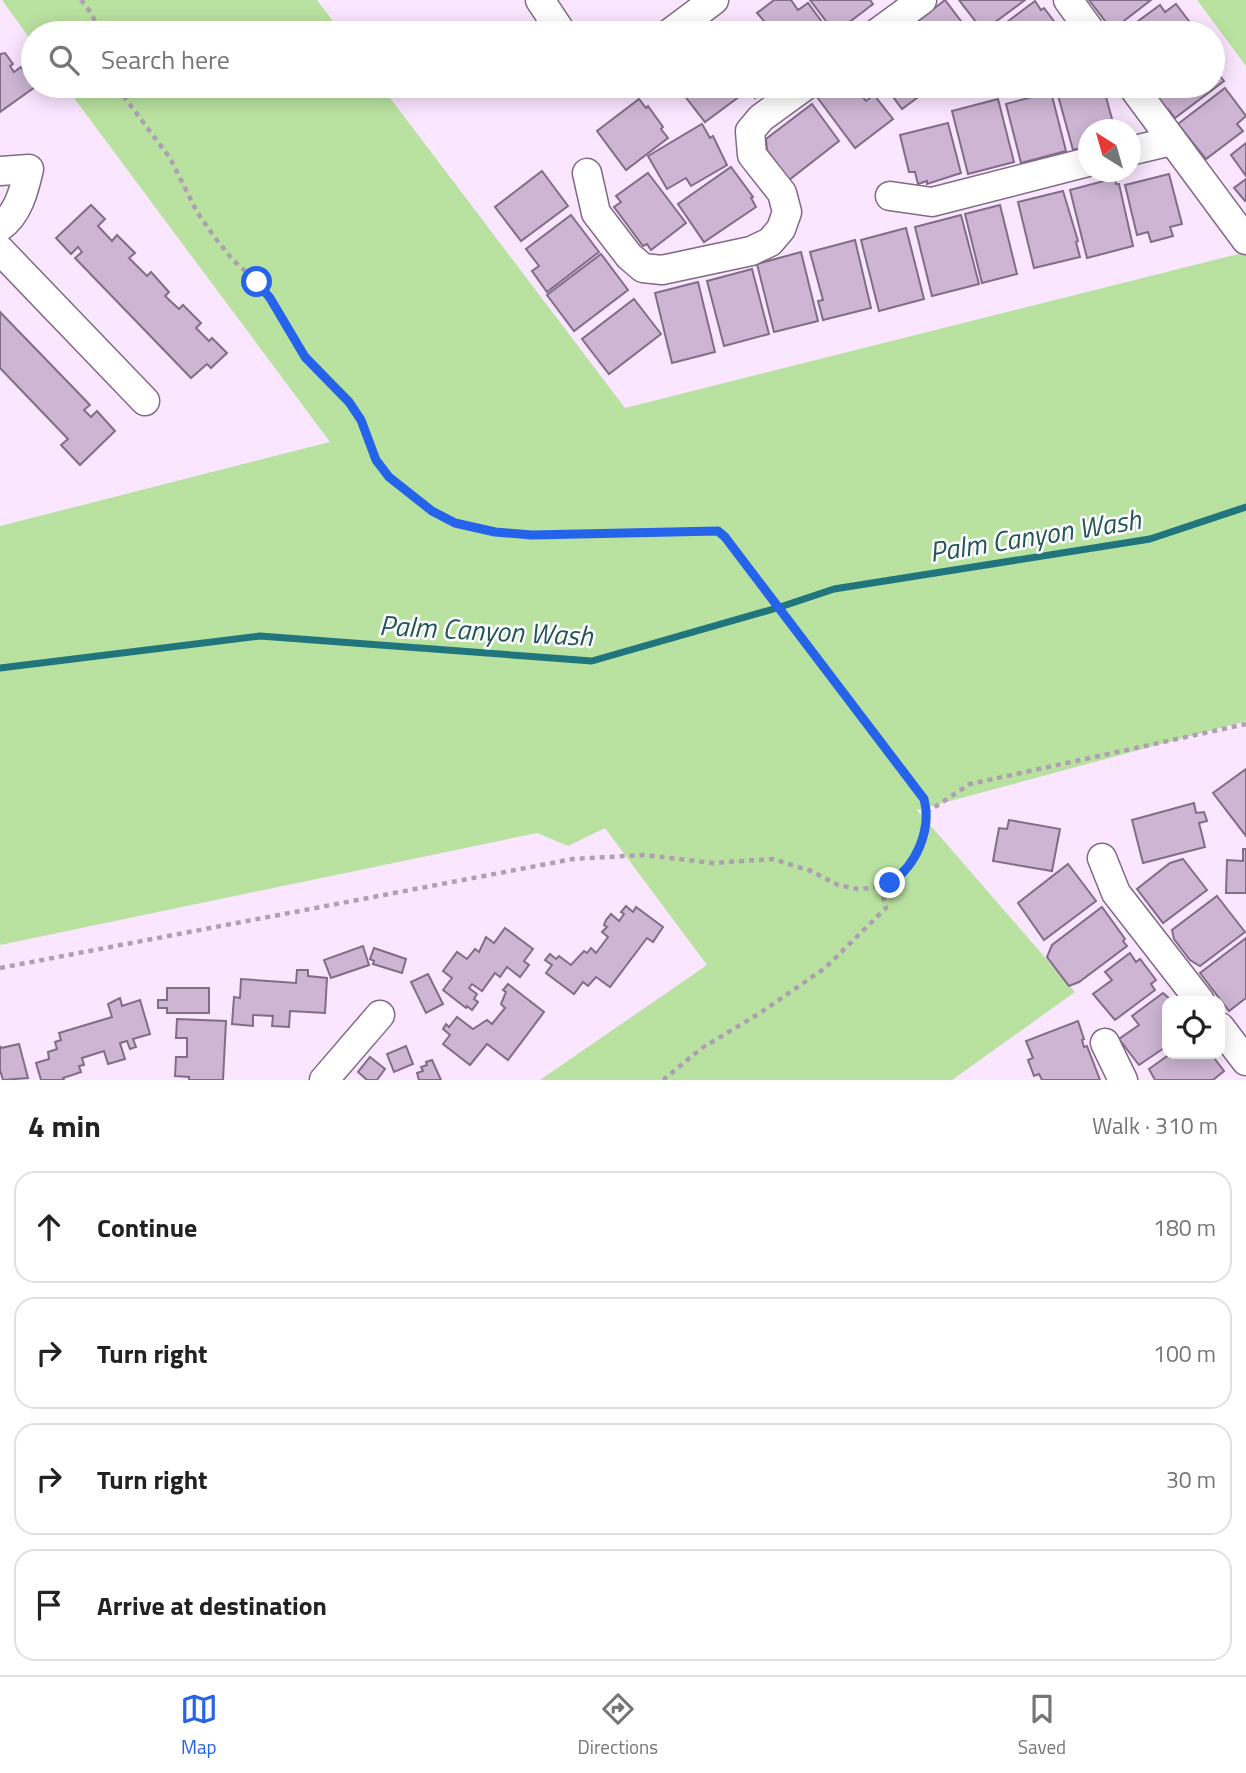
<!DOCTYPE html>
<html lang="en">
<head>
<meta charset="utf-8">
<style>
	body { margin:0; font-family:"Titillium Web",sans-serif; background:#f6f6f6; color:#222 }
	.controls { position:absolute; right:21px; bottom:21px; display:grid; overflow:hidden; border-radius:14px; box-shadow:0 4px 18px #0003 }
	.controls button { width:63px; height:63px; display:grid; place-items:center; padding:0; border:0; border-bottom:2px solid #e0e0e0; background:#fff; color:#222; font:35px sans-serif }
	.compass { position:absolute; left:1078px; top:119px; width:63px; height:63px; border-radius:50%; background:#fff; box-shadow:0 4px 18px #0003; rotate:323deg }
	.stop { position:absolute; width:21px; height:21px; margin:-16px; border:5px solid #2563eb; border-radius:50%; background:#fff }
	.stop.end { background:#2563eb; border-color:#fff; box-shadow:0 2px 7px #0008 }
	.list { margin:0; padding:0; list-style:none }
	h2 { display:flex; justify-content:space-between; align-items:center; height:91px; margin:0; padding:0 28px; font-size:30px }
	h2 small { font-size:23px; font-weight:400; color:#767676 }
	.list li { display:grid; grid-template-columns:46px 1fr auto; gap:21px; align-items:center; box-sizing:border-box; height:112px; margin:0 14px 14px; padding:0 14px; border:2px solid #e0e0e0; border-radius:21px }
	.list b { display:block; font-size:26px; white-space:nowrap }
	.list em { font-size:23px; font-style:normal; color:#767676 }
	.icon { flex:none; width:38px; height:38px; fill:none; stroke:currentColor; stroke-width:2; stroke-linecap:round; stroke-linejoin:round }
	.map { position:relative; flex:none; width:1246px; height:1080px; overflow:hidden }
	.search { position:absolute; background:#fff; box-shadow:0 4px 18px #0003; left:21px; right:21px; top:21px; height:77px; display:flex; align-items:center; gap:18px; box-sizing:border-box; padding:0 24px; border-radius:38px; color:#767676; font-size:26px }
	.sheet { height:595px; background:#fff }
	nav { display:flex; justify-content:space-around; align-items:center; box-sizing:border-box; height:98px; border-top:2px solid #e0e0e0; background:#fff; font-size:19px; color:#767676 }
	nav a { display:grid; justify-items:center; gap:4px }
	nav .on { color:#2563eb }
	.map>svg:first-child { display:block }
</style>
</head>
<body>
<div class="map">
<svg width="1246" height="1080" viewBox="0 0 1246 1080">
	<rect width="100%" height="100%" fill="#fae6ff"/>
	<g fill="#b9e2a0">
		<polygon points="2,0 317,0 342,33 33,33 33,43"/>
		<polygon points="1197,0 1246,0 1246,66"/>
		<polygon points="65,86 381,86 625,408 1246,252 1246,721 917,810 1075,992 952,1080 540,1080 707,965 605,828 568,846 537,833 0,945 0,526 330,442"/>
	</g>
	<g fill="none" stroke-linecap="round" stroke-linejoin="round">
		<polyline stroke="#21767e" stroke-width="7" points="0,668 260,636 592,661 777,608 834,589 1150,539 1246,507"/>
	</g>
	<g fill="#cdb5d3" stroke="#826d88" stroke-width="2">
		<polygon points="774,0 791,0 798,10 808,3 830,33 769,33 761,24 764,21 757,13"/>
		<polygon points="810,0 870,0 873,4 835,33"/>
		<polygon points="945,0 970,33 913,33 909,28"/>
		<polygon points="959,0 1025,0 983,31"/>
		<polygon points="1089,0 1151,0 1112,30"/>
		<polygon points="1035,1 1041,10 1044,8 1063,33 997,33 995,31"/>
		<polygon points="1176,4 1198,33 1122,33 1160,5 1165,12"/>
		<polygon points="5,53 13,64 10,66 14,72 21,67 35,87 0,112 0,54"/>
		<polygon points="1213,60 1219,68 1216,71 1224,81 1175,118 1168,109 1166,110 1151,90 1153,88 1151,86 1213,86"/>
		<polygon points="677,86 732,86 740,96 705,122"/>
		<polygon points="746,86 770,86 755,98"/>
		<polygon points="832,86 869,86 870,88 861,95 866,101 874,95 893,119 855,148 817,97"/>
		<polygon points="885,86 933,86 902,109"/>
		<polygon points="1065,86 1103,86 1115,130 1088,130 1088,146 1073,150 1056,88"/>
		<polygon points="1225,88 1246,116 1237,124 1243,131 1206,159 1178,124"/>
		<polygon points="1051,92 1066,151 1021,163 1006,104"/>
		<polygon points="639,99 646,108 648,106 663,127 661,129 668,138 626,170 597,131"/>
		<polygon points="998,99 1014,162 968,174 952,111"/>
		<polygon points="812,104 839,141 789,180 767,150 766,139"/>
		<polygon points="948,123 961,173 927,184 927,181 918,184 915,172 909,172 900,135"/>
		<polygon points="702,124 710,138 713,136 727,165 691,186 686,178 667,189 648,156"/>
		<polygon points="1246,143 1246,176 1231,155"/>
		<polygon points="731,167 753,197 751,198 756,207 704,242 678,204"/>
		<polygon points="542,171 568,206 521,241 495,207"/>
		<polygon points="648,173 686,223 651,250 647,244 643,246 614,207 621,202 616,196"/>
		<polygon points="1169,174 1182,224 1170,227 1173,236 1151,242 1148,232 1137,235 1125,185"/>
		<polygon points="1115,178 1116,184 1119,184 1133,246 1087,258 1070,190"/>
		<polygon points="1246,179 1246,200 1245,201 1234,188"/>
		<polygon points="1063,191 1078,241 1076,242 1080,257 1034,268 1018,202"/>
		<polygon points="91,205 105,219 98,226 112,241 117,235 135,253 129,258 147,276 151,272 169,292 165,296 179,309 183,305 201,323 196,328 209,341 212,338 227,353 211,368 207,364 191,378 75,258 82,252 78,247 71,254 56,238"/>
		<polygon points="1000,205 1017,274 982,283 965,214"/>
		<polygon points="571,215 599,252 547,292 532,271 539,266 526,249"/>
		<polygon points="961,215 979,284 932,296 915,227"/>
		<polygon points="906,228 924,299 879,311 861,240"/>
		<polygon points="855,240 871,308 823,320 818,301 823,300 810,252"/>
		<polygon points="801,252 818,321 774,332 757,264"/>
		<polygon points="601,254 628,290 574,331 547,295"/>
		<polygon points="752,269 769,334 724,346 707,281"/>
		<polygon points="698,282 715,352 672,363 655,293"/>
		<polygon points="634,299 661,334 609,374 582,339"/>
		<polygon points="0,312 90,405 84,410 91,417 97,411 115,431 80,465 61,445 68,439 0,368"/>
		<polygon points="1246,769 1246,836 1213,793"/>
		<polygon points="1194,803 1196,813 1204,812 1207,821 1199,823 1205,847 1143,863 1132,820"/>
		<polygon points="1009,820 1060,829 1052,871 993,861 999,828 1007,829"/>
		<polygon points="1243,849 1246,849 1246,893 1226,893 1227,860 1243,861"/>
		<polygon points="1183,859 1207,890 1163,923 1137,889 1170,863"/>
		<polygon points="1068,864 1096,901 1044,940 1018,903"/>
		<polygon points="1217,896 1245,932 1200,966 1190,960 1174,939 1172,930"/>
		<polygon points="626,906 633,912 636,907 663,927 653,942 647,938 610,987 596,977 588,986 583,982 574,994 546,973 552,965 545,960 550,954 556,959 559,956 571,965 584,951 587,953 591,948 596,953 608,937 602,932 607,927 604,925 606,920 611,914 619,921 624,914 621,912"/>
		<polygon points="1102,907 1125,939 1123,941 1127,946 1079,982 1069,986 1047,957 1052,945"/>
		<polygon points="505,928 533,949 524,961 529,965 520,977 507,967 500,977 495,973 482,991 472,984 469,988 477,994 474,999 478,1002 472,1010 467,1006 466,1008 443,990 452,978 443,971 457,952 467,959 475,949 479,952 486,937 494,943"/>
		<polygon points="1246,938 1246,998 1229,1011 1200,973"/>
		<polygon points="363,946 369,965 331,978 324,960"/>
		<polygon points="374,948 406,959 402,973 373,964 374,961 370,959"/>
		<polygon points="1130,953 1136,962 1140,959 1156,980 1151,984 1155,990 1115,1020 1093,994 1112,980 1105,972"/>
		<polygon points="297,970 308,970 308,976 327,978 325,1013 290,1011 289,1027 272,1026 273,1016 253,1015 253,1026 232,1024 234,997 240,998 241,979 296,983"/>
		<polygon points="428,974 443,1004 426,1013 411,982"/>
		<polygon points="508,984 544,1012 508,1060 487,1044 470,1065 443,1044 450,1035 443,1029 446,1024 449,1027 457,1017 473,1029 487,1020 492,1024 505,1008 501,1004 506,992 503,990"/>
		<polygon points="167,988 209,988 209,1013 167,1013 167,1008 158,1008 158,1000 167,1000"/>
		<polygon points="1163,993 1172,1001 1167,1001 1167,1046 1139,1065 1119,1039 1139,1025 1132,1016"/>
		<polygon points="120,998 122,1006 140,1000 150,1034 133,1039 136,1047 130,1049 127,1041 120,1043 125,1059 108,1064 104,1051 82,1058 84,1065 79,1066 81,1072 63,1078 64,1080 41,1080 36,1063 49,1059 48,1052 57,1049 55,1042 61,1040 59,1033 112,1017 108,1004"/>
		<polygon points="177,1019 226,1021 223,1080 189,1080 189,1077 175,1076 176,1057 187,1057 187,1038 176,1038"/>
		<polygon points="1078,1021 1084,1039 1082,1040 1084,1047 1087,1046 1100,1080 1042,1080 1039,1074 1034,1076 1028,1060 1033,1058 1026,1041"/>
		<polygon points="19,1044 28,1078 3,1080 0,1070 0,1046 1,1048"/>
		<polygon points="406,1046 413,1064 394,1072 387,1054"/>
		<polygon points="1170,1054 1211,1054 1224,1071 1213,1080 1155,1080 1149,1069"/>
		<polygon points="370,1057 385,1069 377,1080 367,1080 358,1072"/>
		<polygon points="432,1060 441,1080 419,1080 417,1073 423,1071 421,1067 427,1065 426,1062"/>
	</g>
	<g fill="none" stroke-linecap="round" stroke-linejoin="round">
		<g stroke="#806a85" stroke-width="31">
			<g id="minor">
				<polyline points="540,0 562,33"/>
				<polyline points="1068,0 1092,33"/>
				<polyline points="670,33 714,0"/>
				<polyline points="877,33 922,0"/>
				<polyline points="1132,86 1246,240"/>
				<polyline points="1130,151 1172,141"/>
				<path d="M0,171l29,-2c-5,22 -11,45 -29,58"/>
				<polyline points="587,173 596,213 629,256 643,268 662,270 751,251 770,242 781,229 787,212 782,193 752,155 750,131 761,118 805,86"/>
				<polyline points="890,196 932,202 1088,162"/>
				<polyline points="0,250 145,401"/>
				<polyline points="1102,858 1116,893 1200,1001"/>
				<polyline points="1220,1027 1246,1061"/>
				<polyline points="1105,1043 1123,1080"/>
				<polyline points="324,1080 380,1015"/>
			</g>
		</g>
		<g stroke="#af9fb3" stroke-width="4.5" stroke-dasharray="5 5" stroke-linecap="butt">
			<polyline points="81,0 91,13 101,33"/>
			<polyline points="121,86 125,98 170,158 197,212 213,235 232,259 257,282 270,298 305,357 349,402 361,420 376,461 389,477 432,511 455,523 495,532 532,535 717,531 725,537 924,799 927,812"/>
			<polyline points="0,968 573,859 644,855 713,863 773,859 811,871 838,885 858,889 870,888 890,883 902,875 915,859 927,812 970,784 1246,724"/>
			<polyline points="663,1080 702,1048 760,1013 825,968 886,908 880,885"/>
		</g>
		<use href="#minor" stroke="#fff" stroke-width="28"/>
	</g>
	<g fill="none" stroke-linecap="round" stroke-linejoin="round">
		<path stroke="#2563eb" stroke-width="9" d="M257,282l13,16 35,59 44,45 12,18 15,40 13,17 43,34 23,12 40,9 37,3 186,-4 7,6 199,262c8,31 -8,67 -34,84"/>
	</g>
	<g text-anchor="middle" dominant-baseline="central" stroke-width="5" stroke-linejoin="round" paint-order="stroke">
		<g font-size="28" font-style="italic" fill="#245659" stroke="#fff">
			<text transform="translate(1035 535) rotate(-9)">Palm Canyon Wash</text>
			<text transform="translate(486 630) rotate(3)">Palm Canyon Wash</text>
		</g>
	</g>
</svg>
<div class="controls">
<button><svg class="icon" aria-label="locate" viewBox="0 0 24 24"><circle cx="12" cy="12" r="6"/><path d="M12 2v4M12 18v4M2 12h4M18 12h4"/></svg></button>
</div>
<svg class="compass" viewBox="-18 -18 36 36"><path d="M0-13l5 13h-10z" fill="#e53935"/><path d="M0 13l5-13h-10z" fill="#767676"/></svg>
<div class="stop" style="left:257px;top:282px"></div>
<div class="stop end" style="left:890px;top:883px"></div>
<div class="search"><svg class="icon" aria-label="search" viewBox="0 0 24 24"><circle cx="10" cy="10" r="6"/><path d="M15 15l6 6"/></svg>Search here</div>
</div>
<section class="sheet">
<h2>4 min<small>Walk · 310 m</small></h2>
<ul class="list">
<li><svg class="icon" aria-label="ahead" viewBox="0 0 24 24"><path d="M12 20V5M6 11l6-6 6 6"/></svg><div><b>Continue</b></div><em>180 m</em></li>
<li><svg class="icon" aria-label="right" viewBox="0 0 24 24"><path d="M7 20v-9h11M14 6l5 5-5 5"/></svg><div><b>Turn right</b></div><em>100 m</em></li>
<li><svg class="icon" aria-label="right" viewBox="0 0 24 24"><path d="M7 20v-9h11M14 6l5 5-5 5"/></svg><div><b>Turn right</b></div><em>30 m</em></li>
<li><svg class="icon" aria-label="arrive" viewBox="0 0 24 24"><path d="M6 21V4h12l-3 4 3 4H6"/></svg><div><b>Arrive at destination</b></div></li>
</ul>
</section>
<nav>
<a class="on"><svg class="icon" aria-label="map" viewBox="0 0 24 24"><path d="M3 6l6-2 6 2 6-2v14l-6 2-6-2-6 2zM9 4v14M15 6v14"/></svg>Map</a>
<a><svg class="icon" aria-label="directions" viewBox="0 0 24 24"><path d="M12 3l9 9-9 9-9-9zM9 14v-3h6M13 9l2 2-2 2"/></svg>Directions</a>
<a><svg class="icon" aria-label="saved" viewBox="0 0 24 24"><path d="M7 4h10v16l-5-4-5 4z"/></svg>Saved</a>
</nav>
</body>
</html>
